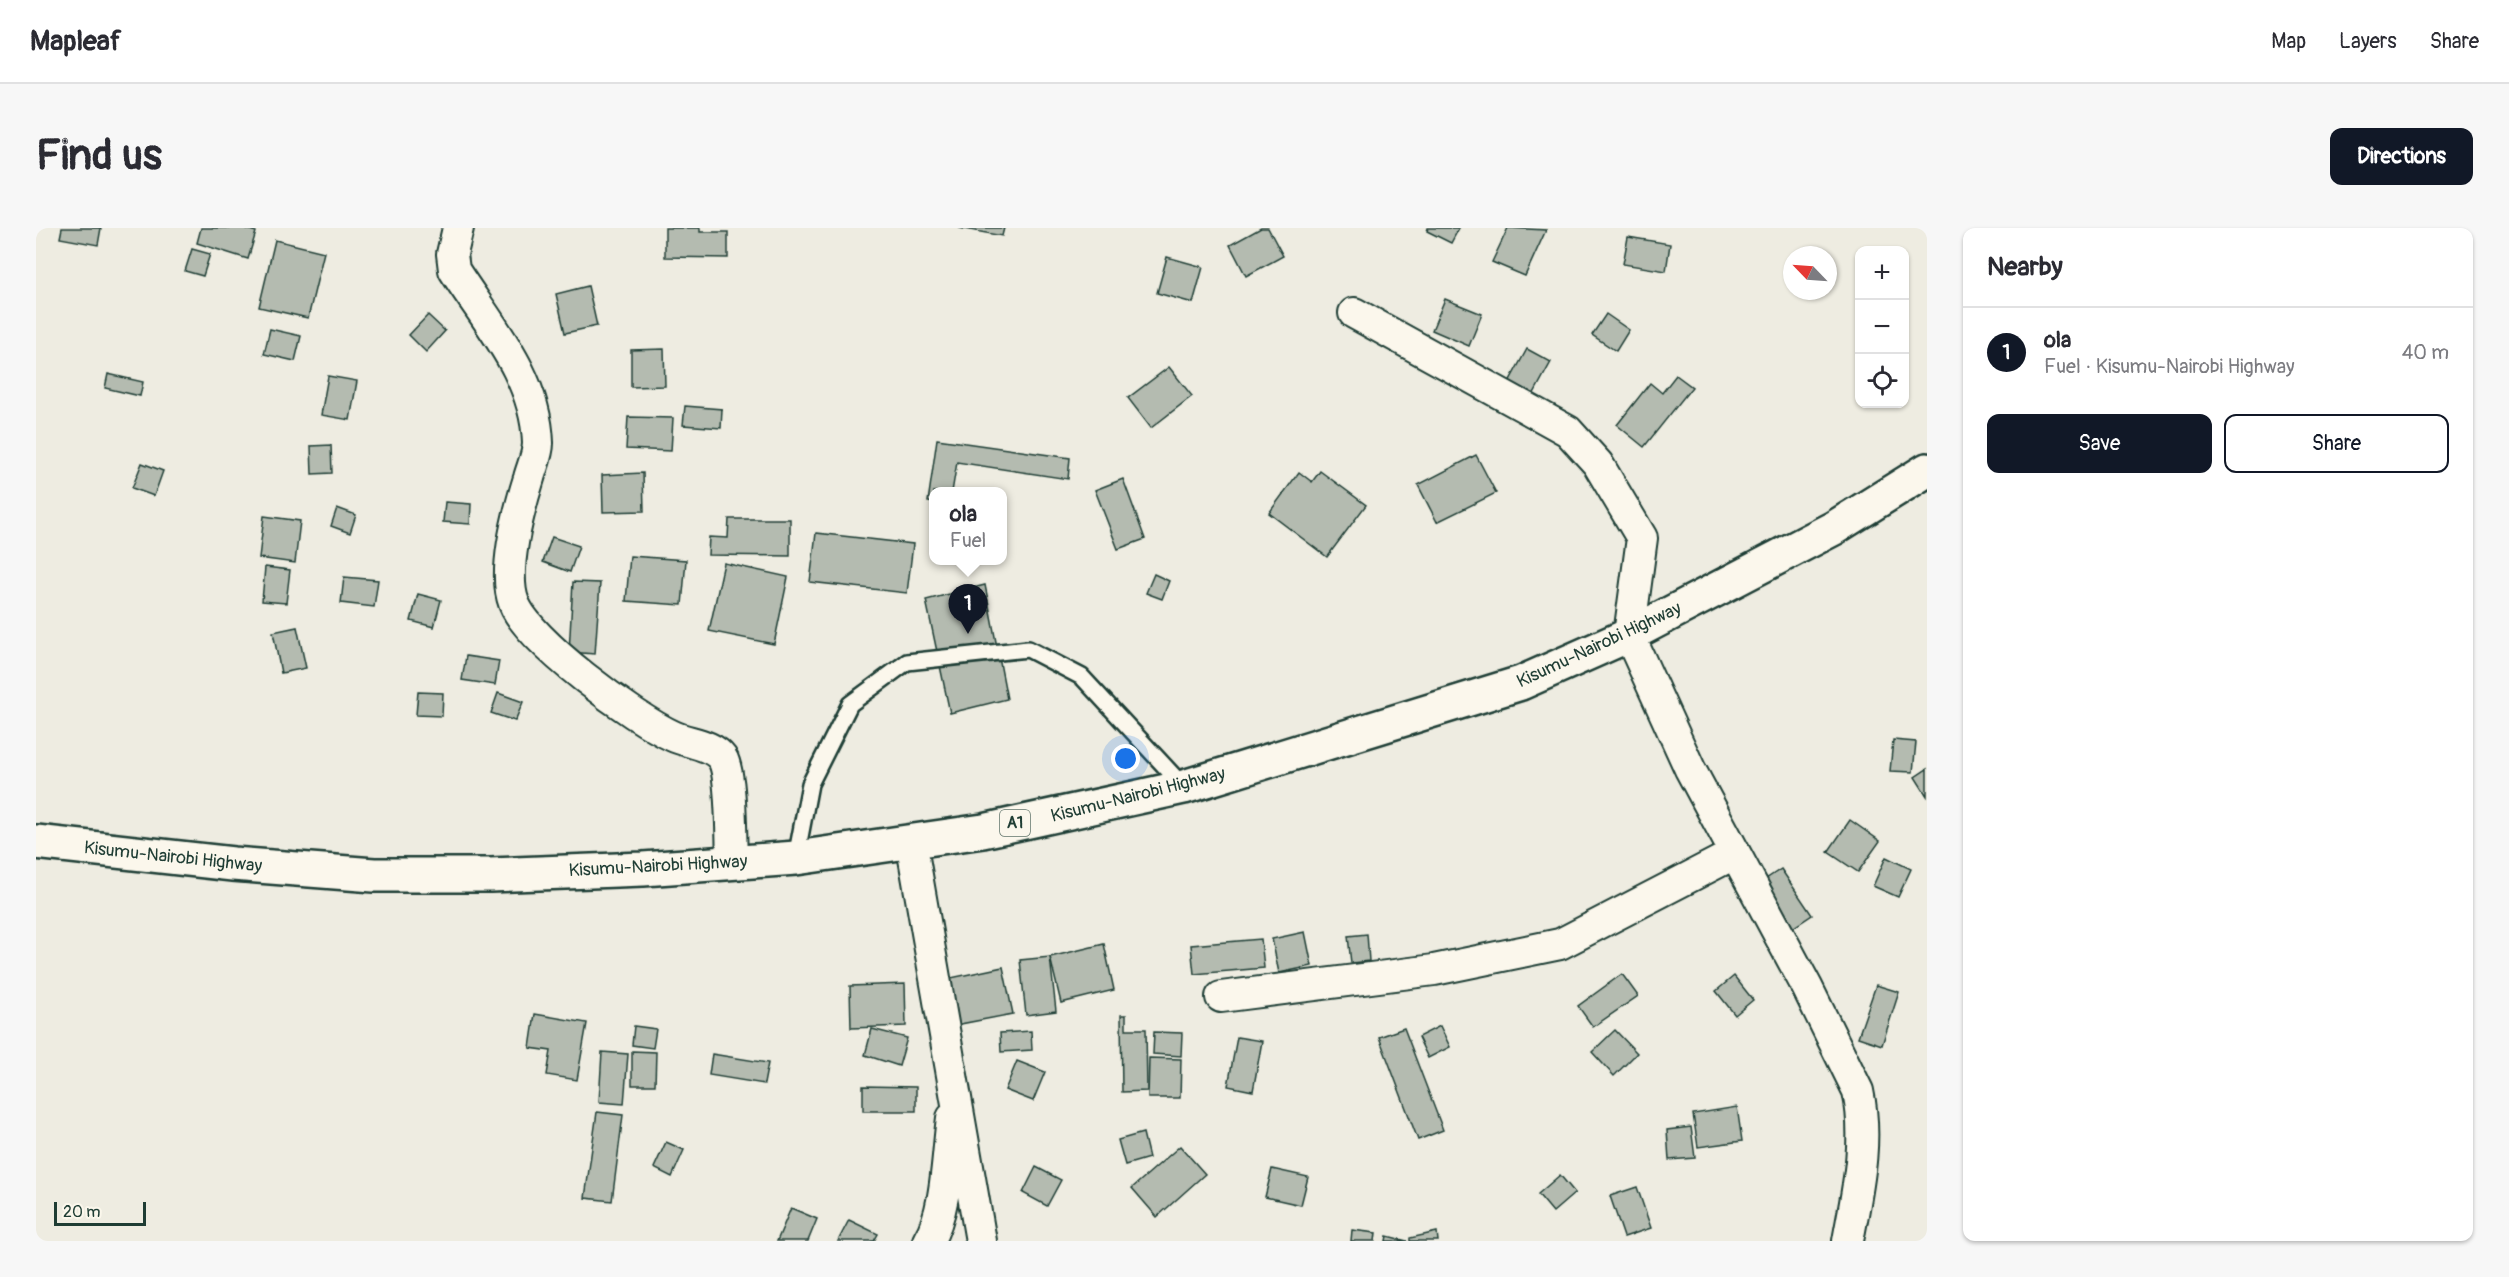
<!DOCTYPE html>
<html lang="en">
<head>
<meta charset="utf-8">
<style>
	body { margin:0; font-family:Pangolin,sans-serif; background:#f7f7f7; color:#2b2b33 }
	.controls { position:absolute; right:18px; top:18px; display:grid; overflow:hidden; border-radius:12px; box-shadow:0 2px 4px #0004 }
	.controls button { width:54px; height:54px; display:grid; place-items:center; padding:0; border:0; border-bottom:2px solid #e1e1e2; background:#fff; color:#2b2b33; font:30px sans-serif }
	.compass { position:absolute; left:1747px; top:18px; width:54px; height:54px; border-radius:50%; background:#fff; box-shadow:0 2px 4px #0004; rotate:295deg }
	.scale { position:absolute; left:18px; bottom:15px; width:92px; box-sizing:border-box; padding-left:6px; border:3px solid #1f3d34; border-top:0; font-size:16px; line-height:21px; white-space:nowrap; color:#1f3d34; -webkit-text-stroke:4px #fbf7ec; paint-order:stroke }
	.you { position:absolute; left:1090px; top:531px; width:21px; height:21px; margin:-15px; border:4px solid #fff; border-radius:50%; background:#1a73e8; box-shadow:0 0 0 9px #1a73e833 }
	.badge { display:grid; place-items:center; width:39px; height:39px; border-radius:50%; background:#111827; color:#fff; font-size:20px; font-weight:700 }
	.pin { position:absolute; translate:-50% -50px; filter:drop-shadow(0 2px 3px #0008) }
	.pin::after { content:''; position:absolute; top:32px; width:21px; height:18px; background:inherit; clip-path:polygon(0 0,100% 0,50% 100%) }
	.popup { position:absolute; left:893px; top:259px; width:78px; height:78px; box-sizing:border-box; display:grid; place-content:center; border-radius:12px; background:#fff; filter:drop-shadow(0 2px 4px #0005); font-size:20px; white-space:nowrap; color:#7c7c81 }
	.popup b { font-size:22px; color:#2b2b33 }
	.popup::after { content:''; position:absolute; left:50%; top:100%; margin-left:-12px; border:12px solid transparent; border-top-color:#fff }
	.list { margin:0; padding:0; list-style:none }
	h2 { display:flex; justify-content:space-between; align-items:center; height:78px; margin:0; padding:0 24px; font-size:26px }
	h2 small { font-size:20px; font-weight:400; color:#7c7c81 }
	.list li { display:grid; grid-template-columns:39px 1fr auto; gap:18px; align-items:center; box-sizing:border-box; height:90px; padding:0 24px; border-top:2px solid #e1e1e2 }
	.list b { display:block; font-size:22px; white-space:nowrap }
	.list p { margin:0; font-size:20px; white-space:nowrap; color:#7c7c81 }
	.list em { font-size:20px; font-style:normal; color:#7c7c81 }
	.actions { display:flex; gap:12px; padding:18px 24px }
	.actions a { flex:1; padding:14px 0; border:2px solid #111827; border-radius:12px; text-align:center; font-size:21px; color:#111827 }
	.actions .main { background:#111827; color:#fff }
	.icon { flex:none; width:33px; height:33px; fill:none; stroke:currentColor; stroke-width:2; stroke-linecap:round; stroke-linejoin:round }
	.map { position:relative; flex:none; width:1891px; height:1013px; overflow:hidden; border-radius:12px }
	header { display:flex; align-items:center; gap:36px; box-sizing:border-box; height:84px; padding:0 30px; background:#fff; border-bottom:2px solid #e1e1e2 }
	header strong { font-size:28px }
	nav { display:flex; gap:33px; margin-inline-start:auto; font-size:21px }
	.intro { display:flex; align-items:center; justify-content:space-between; box-sizing:border-box; height:144px; padding:0 36px }
	h1 { margin:0; font-size:42px }
	.button { padding:15px 27px; border-radius:12px; background:#111827; color:#fff; font-size:21px; font-weight:700 }
	main { display:flex; gap:36px; padding:0 36px }
	aside { flex:1; background:#fff; border-radius:12px; box-shadow:0 2px 4px #0004 }
	.map>svg:first-child { display:block }
</style>
</head>
<body>
<header>
<strong>Mapleaf</strong>
<nav><a>Map</a><a>Layers</a><a>Share</a></nav>
</header>
<div class="intro"><h1>Find us</h1><a class="button">Directions</a></div>
<main>
<div class="map">
<svg width="1891" height="1013" viewBox="0 0 1891 1013">
	<rect width="100%" height="100%" fill="#eeece1"/>
	<filter id="ink" filterUnits="userSpaceOnUse"><feTurbulence type="fractalNoise" baseFrequency=".0167" numOctaves="2"/><feDisplacementMap in="SourceGraphic" scale="12" xChannelSelector="R" yChannelSelector="G"/><feConvolveMatrix kernelMatrix="1 2 1 2 8 2 1 2 1" color-interpolation-filters="sRGB"/></filter>
	<g filter="url(#ink)">
		<g fill="#b4bbb0" stroke="#1f3d34" stroke-width="1.5">
			<polygon points="26,0 65,0 62,17 24,10"/>
			<polygon points="165,0 208,0 220,4 212,31 161,15"/>
			<polygon points="629,0 664,0 664,4 692,4 692,30 629,29"/>
			<polygon points="923,0 968,0 966,8"/>
			<polygon points="1225,0 1232,0 1247,28 1210,48 1194,17"/>
			<polygon points="1392,0 1423,0 1415,15 1391,3"/>
			<polygon points="1472,0 1510,2 1489,48 1456,34"/>
			<polygon points="1592,9 1634,16 1630,43 1587,36"/>
			<polygon points="239,12 288,24 272,90 223,79"/>
			<polygon points="156,21 174,26 167,48 149,43"/>
			<polygon points="1131,29 1167,39 1157,75 1121,65"/>
			<polygon points="552,58 561,98 529,105 520,66"/>
			<polygon points="1409,71 1446,86 1433,118 1396,102"/>
			<polygon points="1570,86 1593,102 1580,123 1556,107"/>
			<polygon points="392,87 409,103 390,124 373,107"/>
			<polygon points="234,101 265,108 259,133 228,126"/>
			<polygon points="628,121 629,158 595,159 595,122"/>
			<polygon points="1491,121 1515,134 1496,169 1472,156"/>
			<polygon points="1133,139 1156,168 1115,200 1092,170"/>
			<polygon points="72,146 107,154 104,168 69,160"/>
			<polygon points="1640,147 1656,159 1608,219 1581,197 1614,155 1626,165"/>
			<polygon points="292,148 321,153 314,192 285,187"/>
			<polygon points="649,178 686,181 685,200 647,197"/>
			<polygon points="592,189 637,190 635,223 590,221"/>
			<polygon points="901,211 1034,230 1032,251 921,234 916,264 898,264 898,275 892,274"/>
			<polygon points="295,217 296,245 276,246 275,218"/>
			<polygon points="1440,227 1460,265 1401,294 1382,257"/>
			<polygon points="106,235 127,243 118,268 96,260"/>
			<polygon points="1284,243 1330,277 1291,329 1233,285 1263,244 1276,254"/>
			<polygon points="607,245 608,283 567,284 566,247"/>
			<polygon points="1087,251 1109,311 1082,321 1059,262"/>
			<polygon points="409,274 435,276 434,296 407,294"/>
			<polygon points="301,280 320,287 314,305 295,298"/>
			<polygon points="228,288 264,293 259,335 223,330"/>
			<polygon points="693,291 754,291 754,328 672,327 673,309 692,310"/>
			<polygon points="780,305 877,316 871,365 774,354"/>
			<polygon points="516,309 543,318 534,344 507,334"/>
			<polygon points="594,328 650,332 646,377 590,373"/>
			<polygon points="688,335 752,349 738,416 673,403"/>
			<polygon points="229,339 254,342 250,375 226,373"/>
			<polygon points="1118,346 1133,353 1126,371 1110,365"/>
			<polygon points="308,349 342,352 338,379 305,375"/>
			<polygon points="537,354 564,355 559,426 533,424"/>
			<polygon points="949,357 971,471 914,485 890,372"/>
			<polygon points="382,366 405,372 398,399 375,393"/>
			<polygon points="261,399 270,440 245,445 237,404"/>
			<polygon points="430,428 463,433 459,457 426,452"/>
			<polygon points="382,464 407,465 406,488 380,487"/>
			<polygon points="462,465 487,474 479,493 455,485"/>
			<polygon points="1857,512 1880,514 1877,544 1854,543"/>
			<polygon points="1891,541 1891,568 1879,549"/>
			<polygon points="1814,592 1844,613 1822,644 1792,624"/>
			<polygon points="1850,629 1875,641 1862,669 1837,658"/>
			<polygon points="1745,641 1776,687 1752,703 1721,657"/>
			<polygon points="1269,704 1276,738 1243,745 1236,711"/>
			<polygon points="1331,706 1333,733 1315,735 1312,708"/>
			<polygon points="1225,711 1228,740 1158,746 1155,717"/>
			<polygon points="1068,716 1078,762 1025,775 1014,729"/>
			<polygon points="1014,729 1020,783 990,787 984,732"/>
			<polygon points="967,739 977,786 919,797 910,751"/>
			<polygon points="1586,746 1602,768 1557,799 1542,778"/>
			<polygon points="1698,748 1717,772 1699,787 1680,763"/>
			<polygon points="869,756 870,798 815,800 814,758"/>
			<polygon points="1840,757 1863,764 1846,817 1822,809"/>
			<polygon points="499,786 551,795 541,852 511,847 515,823 494,820"/>
			<polygon points="1085,787 1090,787 1090,801 1110,801 1111,863 1086,864"/>
			<polygon points="598,798 620,801 617,820 596,817"/>
			<polygon points="1404,798 1414,819 1392,830 1382,809"/>
			<polygon points="1368,800 1407,902 1382,912 1343,809"/>
			<polygon points="836,801 871,810 863,838 829,827"/>
			<polygon points="1579,802 1601,825 1578,848 1556,824"/>
			<polygon points="995,803 996,822 965,824 964,805"/>
			<polygon points="1118,804 1146,805 1145,828 1117,826"/>
			<polygon points="1201,809 1226,813 1217,863 1192,858"/>
			<polygon points="596,823 620,824 619,857 596,857"/>
			<polygon points="566,824 592,826 588,876 563,874"/>
			<polygon points="676,826 732,835 728,856 673,847"/>
			<polygon points="1113,830 1145,831 1144,870 1112,870"/>
			<polygon points="981,833 1009,844 997,873 969,862"/>
			<polygon points="827,858 880,859 880,883 827,883"/>
			<polygon points="1701,879 1706,913 1662,919 1657,886"/>
			<polygon points="561,884 587,887 576,973 549,970"/>
			<polygon points="1655,899 1659,930 1633,932 1631,902"/>
			<polygon points="1107,905 1113,930 1089,937 1082,912"/>
			<polygon points="630,914 648,922 636,949 618,940"/>
			<polygon points="1144,918 1169,946 1121,989 1096,960"/>
			<polygon points="1000,939 1025,952 1011,978 987,965"/>
			<polygon points="1236,941 1272,949 1265,977 1229,969"/>
			<polygon points="1524,947 1539,965 1517,984 1502,966"/>
			<polygon points="1601,959 1615,1000 1588,1009 1574,968"/>
			<polygon points="755,980 781,991 772,1013 741,1013"/>
			<polygon points="813,992 842,1006 838,1013 802,1013"/>
			<polygon points="1316,1002 1340,1005 1339,1013 1315,1013"/>
			<polygon points="1401,1004 1402,1013 1374,1013 1374,1010"/>
			<polygon points="1351,1008 1371,1013 1350,1013"/>
		</g>
		<g fill="none" stroke-linecap="round" stroke-linejoin="round">
			<g stroke="#1f3d34" stroke-width="20">
				<polyline id="lane" points="760,630 774,556 814,476 871,434 992,421 1046,449 1148,559"/>
			</g>
			<g stroke="#1f3d34" stroke-width="34">
				<g id="street">
					<path d="M422,0l-6,26 2,16c35,55 82,106 84,173 0,11 -6,24 -9,35 -10,32 -27,94 -15,125 14,38 121,116 159,133 15,7 39,8 49,22 10,15 9,83 10,104"/>
					<path d="M1318,85l214,118 30,33 44,74 -13,97 61,134 117,218 51,104c11,51 -1,100 -10,150"/>
					<polyline points="875,613 945,1013"/>
					<polyline points="1185,769 1398,742 1524,716 1698,626"/>
					<path d="M892,1013c19,-30 19,-87 24,-123"/>
				</g>
			</g>
			<g stroke="#1f3d34" stroke-width="38">
				<polyline id="highway" points="0,614 197,636 338,647 454,647 607,641 760,630 947,603 1148,559 1485,455 1593,407 1798,300 1891,242"/>
			</g>
			<use href="#lane" stroke="#fbf7ec" stroke-width="15"/>
			<use href="#street" stroke="#fbf7ec" stroke-width="30"/>
			<use href="#highway" stroke="#fbf7ec" stroke-width="33"/>
		</g>
	</g>
	<g text-anchor="middle" dominant-baseline="central" stroke-width="6" stroke-linejoin="round" paint-order="stroke">
		<rect fill="#fbf7ec" stroke="#61756b" stroke-width="1.5" x="964" y="582" width="30" height="26" rx="4.5"/>
		<g font-size="16" font-weight="bold" fill="#1f3d34">
			<text x="979" y="595">A1</text>
		</g>
		<g font-size="18" fill="#1f3d34" stroke="#fbf7ec">
			<text transform="translate(1563 417) rotate(-25)">Kisumu-Nairobi Highway</text>
			<text transform="translate(1102 567) rotate(-14)">Kisumu-Nairobi Highway</text>
			<text transform="translate(137 629) rotate(6)">Kisumu-Nairobi Highway</text>
			<text transform="translate(622 638) rotate(-3)">Kisumu-Nairobi Highway</text>
		</g>
	</g>
</svg>
<div class="controls">
<button>+</button>
<button>−</button>
<button><svg class="icon" aria-label="locate" viewBox="0 0 24 24"><circle cx="12" cy="12" r="6"/><path d="M12 2v4M12 18v4M2 12h4M18 12h4"/></svg></button>
</div>
<svg class="compass" viewBox="-18 -18 36 36"><path d="M0-13l5 13h-10z" fill="#e53935"/><path d="M0 13l5-13h-10z" fill="#7c7c81"/></svg>
<div class="scale">20 m</div>
<div class="you"></div>
<div class="pin badge" style="left:932px;top:406px">1</div>
<div class="popup"><b>ola</b>Fuel</div>
</div>
<aside>
<h2>Nearby<small></small></h2>
<ul class="list">
<li><span class="badge">1</span><div><b>ola</b><p>Fuel · Kisumu-Nairobi Highway</p></div><em>40 m</em></li>
</ul>
<div class="actions"><a class="main">Save</a><a>Share</a></div>
</aside>
</main>
</body>
</html>
